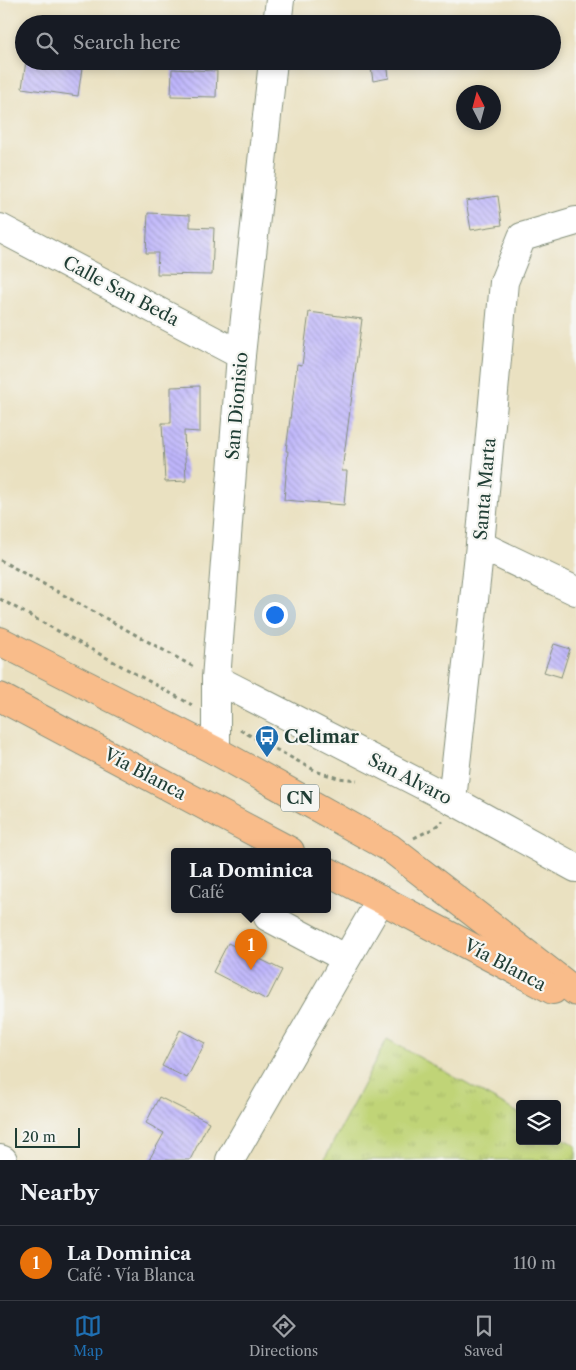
<!DOCTYPE html>
<html lang="en">
<head>
<meta charset="utf-8">
<style>
	body { margin:0; font-family:"Libre Caslon Text",serif; background:#20242c; color:#f1f3f6 }
	.controls { position:absolute; right:15px; bottom:15px; display:grid; overflow:hidden; border-radius:5px; box-shadow:0 2px 8px #0003 }
	.controls button { width:45px; height:45px; display:grid; place-items:center; padding:0; border:0; border-bottom:1px solid #363941; background:#171b24; color:#f1f3f6; font:25px sans-serif }
	.compass { position:absolute; left:456px; top:85px; width:45px; height:45px; border-radius:50%; background:#171b24; box-shadow:0 2px 8px #0003; rotate:354deg }
	.scale { position:absolute; left:15px; bottom:12px; width:65px; box-sizing:border-box; padding-left:5px; border:2px solid #1f3d34; border-top:0; font-size:14px; line-height:18px; white-space:nowrap; color:#1f3d34; -webkit-text-stroke:4px #f6f6f2; paint-order:stroke }
	.you { position:absolute; left:274px; top:614px; width:18px; height:18px; margin:-12px; border:4px solid #fff; border-radius:50%; background:#1a73e8; box-shadow:0 0 0 8px #1a73e833 }
	.badge { display:grid; place-items:center; width:32px; height:32px; border-radius:50%; background:#1f6fb2; color:#fff; font-size:16px; font-weight:700 }
	.pin { position:absolute; translate:-50% -41px; filter:drop-shadow(0 1px 2px #0008) }
	.pin::after { content:''; position:absolute; top:26px; width:18px; height:15px; background:inherit; clip-path:polygon(0 0,100% 0,50% 100%) }
	.popup { position:absolute; left:171px; top:848px; width:160px; height:65px; box-sizing:border-box; display:grid; place-content:center; border-radius:5px; background:#171b24; filter:drop-shadow(0 1px 4px #0005); font-size:16px; white-space:nowrap; color:#9ea1a6 }
	.popup b { font-size:19px; color:#f1f3f6 }
	.popup::after { content:''; position:absolute; left:50%; top:100%; margin-left:-10px; border:10px solid transparent; border-top-color:#171b24 }
	.list { margin:0; padding:0; list-style:none }
	h2 { display:flex; justify-content:space-between; align-items:center; height:65px; margin:0; padding:0 20px; font-size:21px }
	h2 small { font-size:16px; font-weight:400; color:#9ea1a6 }
	.list li { display:grid; grid-template-columns:32px 1fr auto; gap:15px; align-items:center; box-sizing:border-box; height:75px; padding:0 20px; border-top:1px solid #363941 }
	.list b { display:block; font-size:19px; white-space:nowrap }
	.list p { margin:0; font-size:16px; white-space:nowrap; color:#9ea1a6 }
	.list em { font-size:16px; font-style:normal; color:#9ea1a6 }
	.icon { flex:none; width:28px; height:28px; fill:none; stroke:currentColor; stroke-width:2; stroke-linecap:round; stroke-linejoin:round }
	.map { position:relative; flex:none; width:576px; height:1160px; overflow:hidden }
	.search { position:absolute; background:#171b24; box-shadow:0 2px 8px #0003; left:15px; right:15px; top:15px; height:55px; display:flex; align-items:center; gap:12px; box-sizing:border-box; padding:0 18px; border-radius:28px; color:#9ea1a6; font-size:19px }
	.sheet { height:140px; background:#171b24 }
	nav { display:flex; justify-content:space-around; align-items:center; box-sizing:border-box; height:70px; border-top:1px solid #363941; background:#171b24; font-size:14px; color:#9ea1a6 }
	nav a { display:grid; justify-items:center; gap:2px }
	nav .on { color:#1f6fb2 }
	.map>svg:first-child { display:block }
</style>
</head>
<body>
<div class="map">
<svg width="576" height="1160" viewBox="0 0 576 1160">
	<defs>
		<pattern id="grass-tufts" width="24" height="20" patternUnits="userSpaceOnUse" patternTransform="scale(1.25)"><rect width="24" height="20" fill="#c0d477"/><path d="M3 7l-1-3M5 7V3M7 7l1-3M15 17l-1-3M17 17v-4M19 17l1-3" fill="none" stroke="#a5b768"/></pattern>
		<pattern id="building-back-hatch" width="6" height="6" patternUnits="userSpaceOnUse" patternTransform="scale(1.25)"><rect width="6" height="6" fill="#bfb6fc"/><path d="M-1 5l2 2M0 0l6 6M5-1l2 2" fill="none" stroke="#9b95cd"/></pattern>
	</defs>
	<rect width="100%" height="100%" fill="#f6f6f2"/>
	<filter id="ink" filterUnits="userSpaceOnUse"><feTurbulence type="fractalNoise" baseFrequency=".02" numOctaves="2"/><feDisplacementMap in="SourceGraphic" scale="10" xChannelSelector="R" yChannelSelector="G"/><feConvolveMatrix kernelMatrix="1 2 1 2 8 2 1 2 1" color-interpolation-filters="sRGB"/></filter>
	<filter id="wash" filterUnits="userSpaceOnUse"><feTurbulence type="fractalNoise" baseFrequency=".0096" numOctaves="4" result="noise"/><feDisplacementMap in="SourceGraphic" scale="20" xChannelSelector="R" yChannelSelector="G"/><feGaussianBlur stdDeviation="1.12" result="paint"/><feColorMatrix in="noise" values="0 0 0 0 0 0 0 0 0 0 0 0 0 0 0 0 0 1.4 0 .05"/><feComposite in="paint" operator="in"/></filter>
	<g filter="url(#wash)">
		<rect width="100%" height="100%" fill="#eae1c1"/>
		<polygon fill="url(#grass-tufts)" stroke="#708856" points="387,1039 520,1114 520,1141 557,1141 557,1135 576,1146 576,1160 324,1160"/>
		<g id="blocks">
			<g fill="url(#building-back-hatch)">
				<polygon points="26,61 83,61 78,96 22,88"/>
				<polygon points="370,61 387,61 389,78 373,81"/>
				<polygon points="172,69 217,71 216,97 171,96"/>
				<polygon points="498,196 502,225 471,230 466,201"/>
				<polygon points="148,213 190,215 190,227 214,228 212,275 157,274 158,253 146,253"/>
				<polygon points="309,312 362,319 342,471 347,471 344,505 284,500 288,451 286,451 297,364 302,365"/>
				<polygon points="200,386 200,432 184,431 186,481 165,482 162,423 171,423 171,387"/>
				<polygon points="554,644 570,649 561,677 544,672"/>
				<polygon points="228,943 282,970 267,1000 213,972"/>
				<polygon points="180,1030 205,1043 187,1078 162,1066"/>
				<polygon points="159,1097 209,1122 190,1160 149,1160 164,1133 146,1123"/>
			</g>
		</g>
	</g>
	<g filter="url(#ink)">
		<use href="#blocks" fill-opacity="0" stroke="#848f7a" stroke-width="1"/>
		<g fill="none" stroke-linecap="round" stroke-linejoin="round">
			<g stroke="#848f7a" stroke-width="30">
				<g id="minor">
					<polyline points="277,24 280,0"/>
					<polyline points="0,228 241,355"/>
					<polyline points="480,545 576,591"/>
					<polyline points="216,679 452,800 576,868"/>
					<polyline points="216,751 216,679 241,355 273,61"/>
					<polyline points="452,800 480,545 504,282 522,237 576,221"/>
					<polyline points="265,909 268,917 345,958"/>
					<polyline points="0,1159 3,1160"/>
					<polyline points="230,1160 381,899"/>
				</g>
			</g>
			<g stroke="#848f7a" stroke-width="30">
				<g id="highway">
					<polyline points="0,641 216,751 390,848 576,992"/>
					<polyline points="0,697 290,851"/>
					<polyline points="327,871 553,990"/>
				</g>
			</g>
			<g stroke="#848f7a" stroke-width="3" stroke-dasharray="4 4" stroke-linecap="butt">
				<polyline points="0,560 194,667"/>
				<polyline points="0,599 192,705"/>
				<polyline points="240,730 318,772 338,778 357,780"/>
				<polyline points="414,838 432,829 443,821"/>
			</g>
			<use href="#minor" stroke="#fff" stroke-width="28"/>
			<use href="#highway" stroke="#f9bc8a" stroke-width="28"/>
		</g>
	</g>
	<defs>
		<g id="bus-pin" transform="scale(1.25)"><path d="M0 17L-7.5 6A9.5 9.5 0 1 1 7.5 6Z" fill="#1f6fb2" stroke="#f6f6f2"/><path d="M-5-6H5V4H4V6H2V4H-2V6H-4V4H-5ZM-3.5-4V0h7V-4ZM-3.5 1.2v1.5H-2V1.2ZM2 1.2v1.5H3.5V1.2Z" fill="#fff"/></g>
	</defs>
	<g fill-rule="evenodd">
		<use href="#bus-pin" x="267" y="737"/>
	</g>
	<g text-anchor="middle" dominant-baseline="central" stroke-width="4.5" stroke-linejoin="round" paint-order="stroke">
		<rect fill="#f6f6f2" stroke="#60746d" stroke-width="1" x="281" y="784.5" width="38" height="27" rx="4"/>
		<g font-size="16" font-weight="bold" fill="#1f3d34">
			<text x="300" y="798">CN</text>
		</g>
		<g font-size="18" fill="#1f3d34" stroke="#f6f6f2">
			<text transform="translate(121 291) rotate(28)">Calle San Beda</text>
			<text transform="translate(237 406) rotate(-85)">San Dionisio</text>
			<text transform="translate(485 489) rotate(-85)">Santa Marta</text>
			<text transform="translate(145 774) rotate(28)">Vía Blanca</text>
			<text transform="translate(410 779) rotate(27)">San Alvaro</text>
			<text transform="translate(505 965) rotate(28)">Vía Blanca</text>
		</g>
		<g font-size="18" font-weight="bold" fill="#1f3d34" stroke="#f6f6f2" text-anchor="start">
			<text x="284" y="737">Celimar</text>
		</g>
	</g>
</svg>
<div class="controls">
<button><svg class="icon" aria-label="layers" viewBox="0 0 24 24"><path d="M12 4l9 5-9 5-9-5zM3 14l9 5 9-5"/></svg></button>
</div>
<svg class="compass" viewBox="-18 -18 36 36"><path d="M0-13l5 13h-10z" fill="#e53935"/><path d="M0 13l5-13h-10z" fill="#9ea1a6"/></svg>
<div class="scale">20 m</div>
<div class="you"></div>
<div class="pin badge" style="left:251px;top:970px;background:#e8710a">1</div>
<div class="popup"><b>La Dominica</b>Café</div>
<div class="search"><svg class="icon" aria-label="search" viewBox="0 0 24 24"><circle cx="10" cy="10" r="6"/><path d="M15 15l6 6"/></svg>Search here</div>
</div>
<section class="sheet">
<h2>Nearby<small></small></h2>
<ul class="list">
<li><span class="badge" style="background:#e8710a">1</span><div><b>La Dominica</b><p>Café · Vía Blanca</p></div><em>110 m</em></li>
</ul>
</section>
<nav>
<a class="on"><svg class="icon" aria-label="map" viewBox="0 0 24 24"><path d="M3 6l6-2 6 2 6-2v14l-6 2-6-2-6 2zM9 4v14M15 6v14"/></svg>Map</a>
<a><svg class="icon" aria-label="directions" viewBox="0 0 24 24"><path d="M12 3l9 9-9 9-9-9zM9 14v-3h6M13 9l2 2-2 2"/></svg>Directions</a>
<a><svg class="icon" aria-label="saved" viewBox="0 0 24 24"><path d="M7 4h10v16l-5-4-5 4z"/></svg>Saved</a>
</nav>
</body>
</html>
